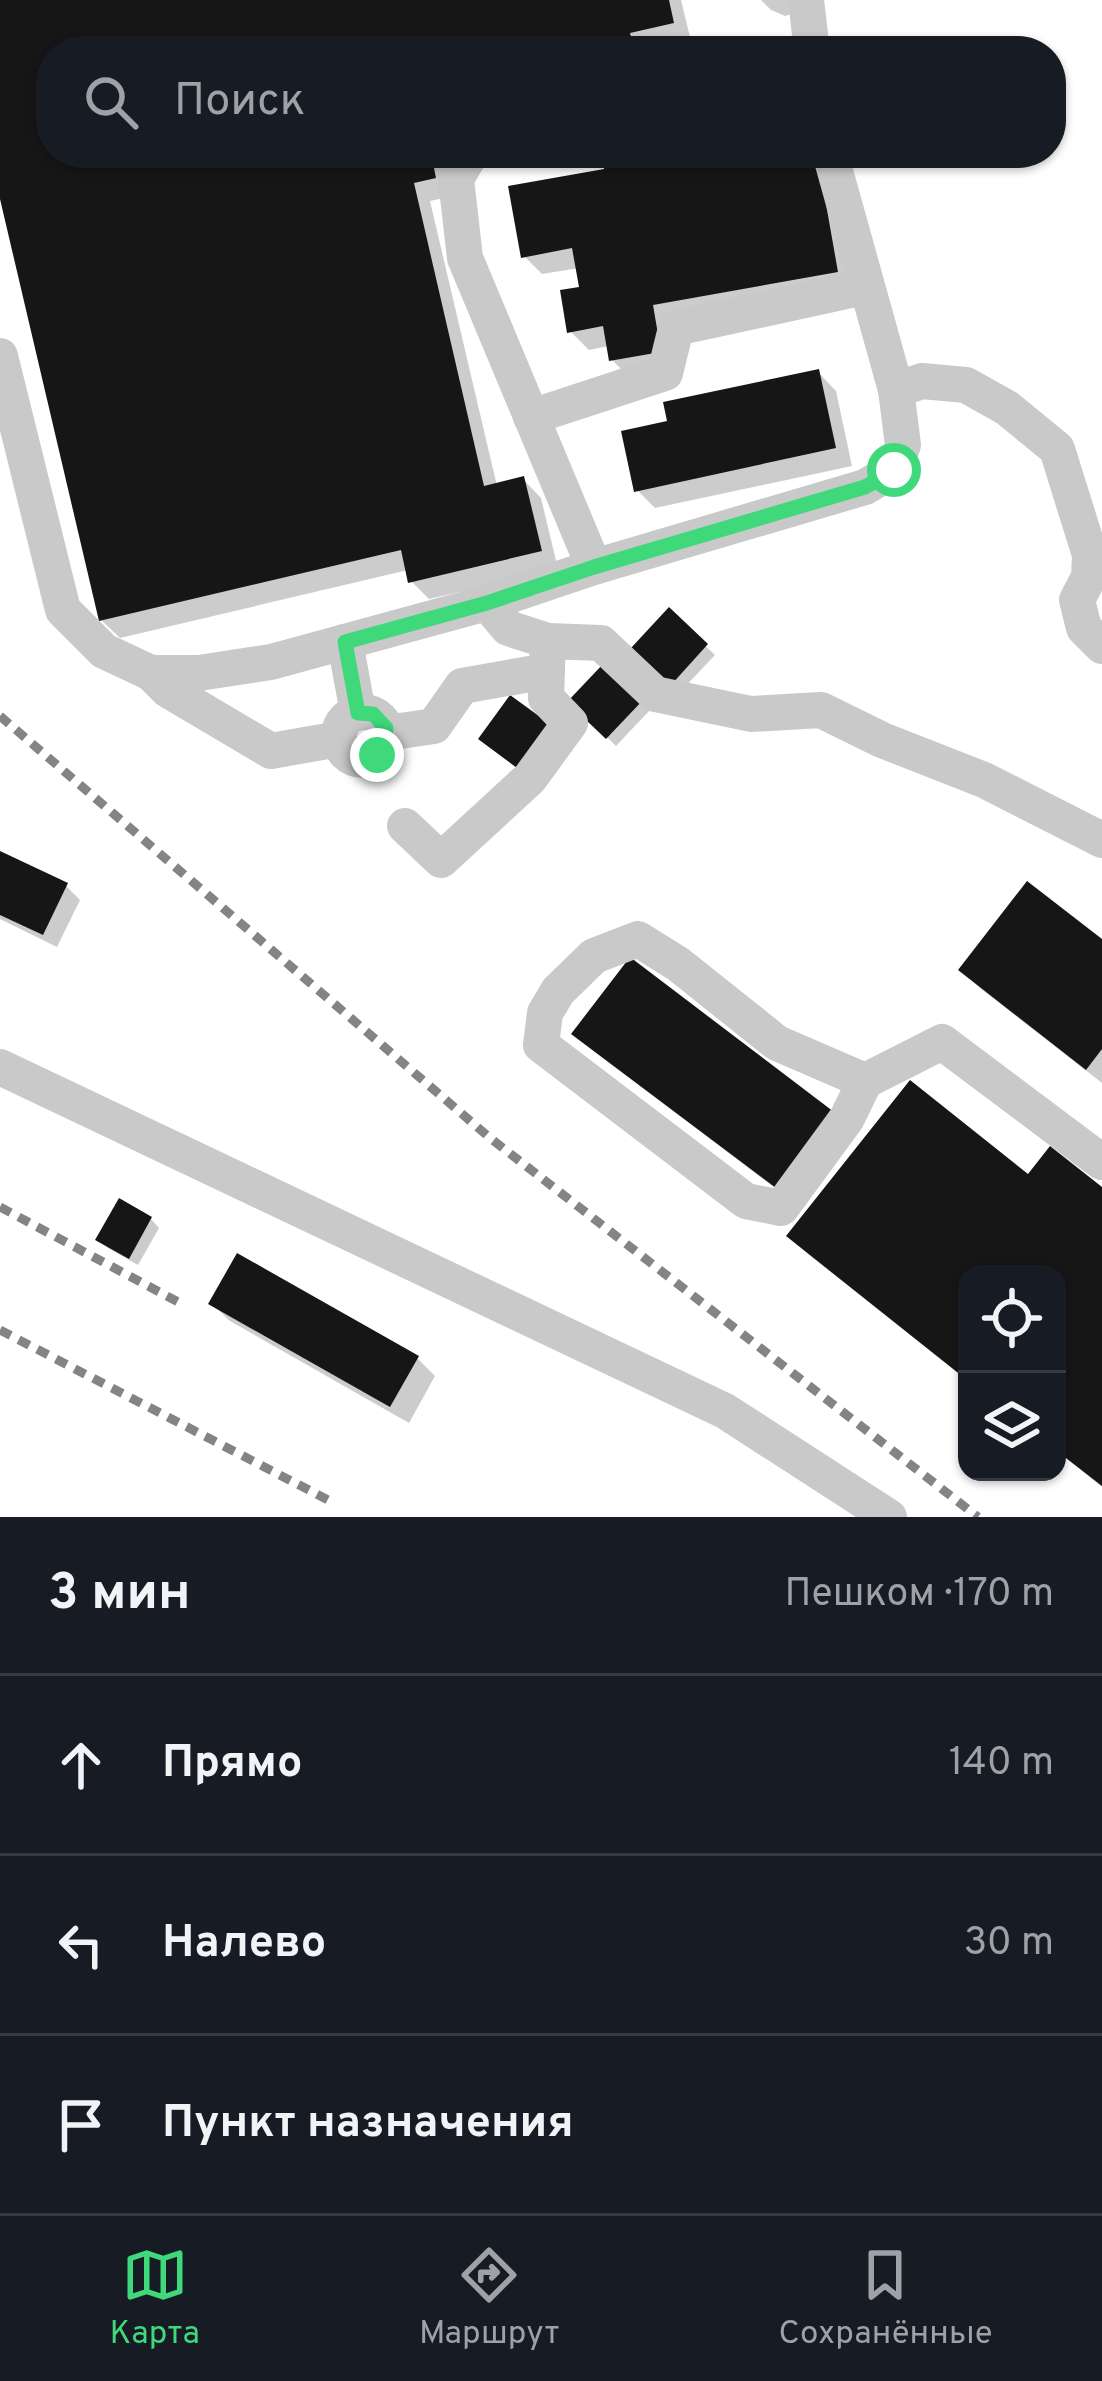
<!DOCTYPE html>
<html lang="ru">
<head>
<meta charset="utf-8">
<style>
	body { margin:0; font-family:Overpass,sans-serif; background:#20242c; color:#f1f3f6 }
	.controls { position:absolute; right:36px; bottom:36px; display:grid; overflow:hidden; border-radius:24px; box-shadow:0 3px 9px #0004 }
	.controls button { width:108px; height:108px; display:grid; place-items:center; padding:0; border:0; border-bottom:3px solid #363941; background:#171b24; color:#f1f3f6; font:60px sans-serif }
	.stop { position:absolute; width:36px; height:36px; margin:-27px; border:9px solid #3fd97c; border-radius:50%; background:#fff }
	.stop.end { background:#3fd97c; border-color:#fff; box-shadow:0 3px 12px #0008 }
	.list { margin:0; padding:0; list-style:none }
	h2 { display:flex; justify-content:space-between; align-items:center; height:156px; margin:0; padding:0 48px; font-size:51px }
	h2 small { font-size:39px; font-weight:400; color:#9ea1a6 }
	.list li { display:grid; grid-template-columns:78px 1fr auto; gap:36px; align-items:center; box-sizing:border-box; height:180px; padding:0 48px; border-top:3px solid #363941 }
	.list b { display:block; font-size:45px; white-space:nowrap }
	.list em { font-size:39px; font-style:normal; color:#9ea1a6 }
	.icon { flex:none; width:66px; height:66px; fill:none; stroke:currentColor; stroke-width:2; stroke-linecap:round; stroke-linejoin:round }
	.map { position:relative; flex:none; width:1102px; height:1517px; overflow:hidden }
	.search { position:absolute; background:#171b24; box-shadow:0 3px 9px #0004; left:36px; right:36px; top:36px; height:132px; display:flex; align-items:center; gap:30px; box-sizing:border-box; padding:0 42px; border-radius:48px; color:#9ea1a6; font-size:45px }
	.sheet { height:696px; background:#171b24 }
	nav { display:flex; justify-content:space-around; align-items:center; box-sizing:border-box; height:168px; border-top:3px solid #363941; background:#171b24; font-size:33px; color:#9ea1a6 }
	nav a { display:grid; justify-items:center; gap:6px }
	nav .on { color:#3fd97c }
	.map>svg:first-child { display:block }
</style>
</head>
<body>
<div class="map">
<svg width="1102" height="1517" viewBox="0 0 1102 1517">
	<rect width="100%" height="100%" fill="#fff"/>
	<g fill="#0003">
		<polygon points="0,0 681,0 691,41 647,51 51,51 51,153 443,153 453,196 430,201 497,486 523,479 541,498 558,569 429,599 411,581 408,570 120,638 101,620 0,186"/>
		<polygon points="761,0 804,0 798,12 785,16 771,10"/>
		<polygon points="605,153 830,153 854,290 669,323 678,369 630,378 612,360 609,346 589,350 570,331 582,290 579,268 542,274 524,256 608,171"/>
		<polygon points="818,372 836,391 852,466 655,508 637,490 670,423"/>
		<polygon points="669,612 715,655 681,691 635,648"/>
		<polygon points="605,667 650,710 616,746 571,702"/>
		<polygon points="0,854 66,886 80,900 57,947 0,919"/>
		<polygon points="1102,942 1102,1083 980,988 962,970"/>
		<polygon points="630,961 796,1204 594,1051 575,1033"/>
		<polygon points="1028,1178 1102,1191 1102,1487 1057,1451 1057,1274 967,1274 967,1380 808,1254 790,1236"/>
		<polygon points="151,1219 159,1228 138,1265 108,1248 99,1239"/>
		<polygon points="211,1303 417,1358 435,1376 409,1423 230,1321"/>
	</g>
	<g fill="#161616">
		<polygon points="0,0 669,0 674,23 630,33 635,51 51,51 51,153 431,153 436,178 414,183 484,486 524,476 542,551 408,583 401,550 99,621 0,199"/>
		<polygon points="602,153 817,153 838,272 653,305 661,352 609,361 603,326 567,333 560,290 579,287 572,248 521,258 508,186 604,169"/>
		<polygon points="819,369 836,448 634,492 621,431 667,421 663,402"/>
		<polygon points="669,607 708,644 671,685 631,648"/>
		<polygon points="604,663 644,699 606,739 567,702"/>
		<polygon points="510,695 554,727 521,771 478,739"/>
		<polygon points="0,851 68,883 43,935 0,915"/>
		<polygon points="1027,881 1102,939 1102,1049 1086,1070 958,970"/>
		<polygon points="630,957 834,1112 776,1188 571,1034"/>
		<polygon points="910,1080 1028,1174 1050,1146 1102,1187 1102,1486 1057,1451 1057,1274 967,1274 967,1380 786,1236"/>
		<polygon points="119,1198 152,1217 129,1259 95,1240"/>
		<polygon points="237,1253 419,1356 390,1407 208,1304"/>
	</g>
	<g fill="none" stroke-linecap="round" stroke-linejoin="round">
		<g stroke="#c9c9c9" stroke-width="36">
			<polyline points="806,0 812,51"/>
			<polyline points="471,153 456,179 465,258 594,567"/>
			<polyline points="0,356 63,610 104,651 151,673 199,673 271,662 487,603 594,567 865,487 894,470 903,445 896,390 830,153"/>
			<polyline points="896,390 922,381 966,385 1007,408 1057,449 1090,555 1089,577 1077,600 1084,628 1102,646"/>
			<polyline points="531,417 665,373 676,328 865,287"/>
			<polyline points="487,603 508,628 548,641 601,643 655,694 751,714 821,710 882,740 984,780 1102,840"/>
			<polyline points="345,642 358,713"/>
			<polyline points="151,673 168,690 271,751 339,739"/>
			<circle cx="363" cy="736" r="24"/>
			<polyline points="387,733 434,726 462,686 547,671"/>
			<polyline points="405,826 441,860 530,778 570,723 546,698 548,641"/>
			<polyline points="0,1067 725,1411 889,1517"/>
			<polyline points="865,1081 777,1043 678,964 638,939 594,956 558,991 545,1013 541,1045 746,1201 781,1208 847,1118 865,1081 942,1042 1102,1162"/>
		</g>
		<g stroke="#848484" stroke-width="9" stroke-dasharray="12 9" stroke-linecap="butt">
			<polyline points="0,716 490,1138 978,1517"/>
			<polyline points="0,1207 180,1303"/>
			<polyline points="0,1330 330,1501"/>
		</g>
	</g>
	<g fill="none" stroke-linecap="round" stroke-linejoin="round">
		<polyline stroke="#3fd97c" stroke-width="15" points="377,755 384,748 386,728 373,714 358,713 345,642 487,603 594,567 865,487 894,470"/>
	</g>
</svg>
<div class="controls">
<button><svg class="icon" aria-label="locate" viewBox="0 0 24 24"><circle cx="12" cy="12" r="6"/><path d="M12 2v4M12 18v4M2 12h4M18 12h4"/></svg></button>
<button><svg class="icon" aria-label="layers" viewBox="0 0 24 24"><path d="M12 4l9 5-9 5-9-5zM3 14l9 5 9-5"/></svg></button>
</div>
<div class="stop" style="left:894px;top:470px"></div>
<div class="stop end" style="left:377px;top:755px"></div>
<div class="search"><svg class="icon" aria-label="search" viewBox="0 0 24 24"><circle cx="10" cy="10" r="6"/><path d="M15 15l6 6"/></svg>Поиск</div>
</div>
<section class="sheet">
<h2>3 мин<small>Пешком · 170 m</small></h2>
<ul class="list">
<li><svg class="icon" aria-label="ahead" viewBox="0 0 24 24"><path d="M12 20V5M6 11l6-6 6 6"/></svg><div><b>Прямо</b></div><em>140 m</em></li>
<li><svg class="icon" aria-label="left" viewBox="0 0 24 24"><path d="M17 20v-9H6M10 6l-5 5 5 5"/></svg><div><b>Налево</b></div><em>30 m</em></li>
<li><svg class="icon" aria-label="arrive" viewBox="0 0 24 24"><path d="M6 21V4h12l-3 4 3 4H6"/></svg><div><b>Пункт назначения</b></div></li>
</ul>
</section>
<nav>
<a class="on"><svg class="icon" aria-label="map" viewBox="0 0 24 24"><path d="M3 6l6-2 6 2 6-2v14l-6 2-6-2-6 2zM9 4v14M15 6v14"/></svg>Карта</a>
<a><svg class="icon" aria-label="directions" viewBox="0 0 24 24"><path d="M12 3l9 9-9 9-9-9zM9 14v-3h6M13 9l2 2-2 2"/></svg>Маршрут</a>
<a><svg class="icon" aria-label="saved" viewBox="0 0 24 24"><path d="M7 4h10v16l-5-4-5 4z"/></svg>Сохранённые</a>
</nav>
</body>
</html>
